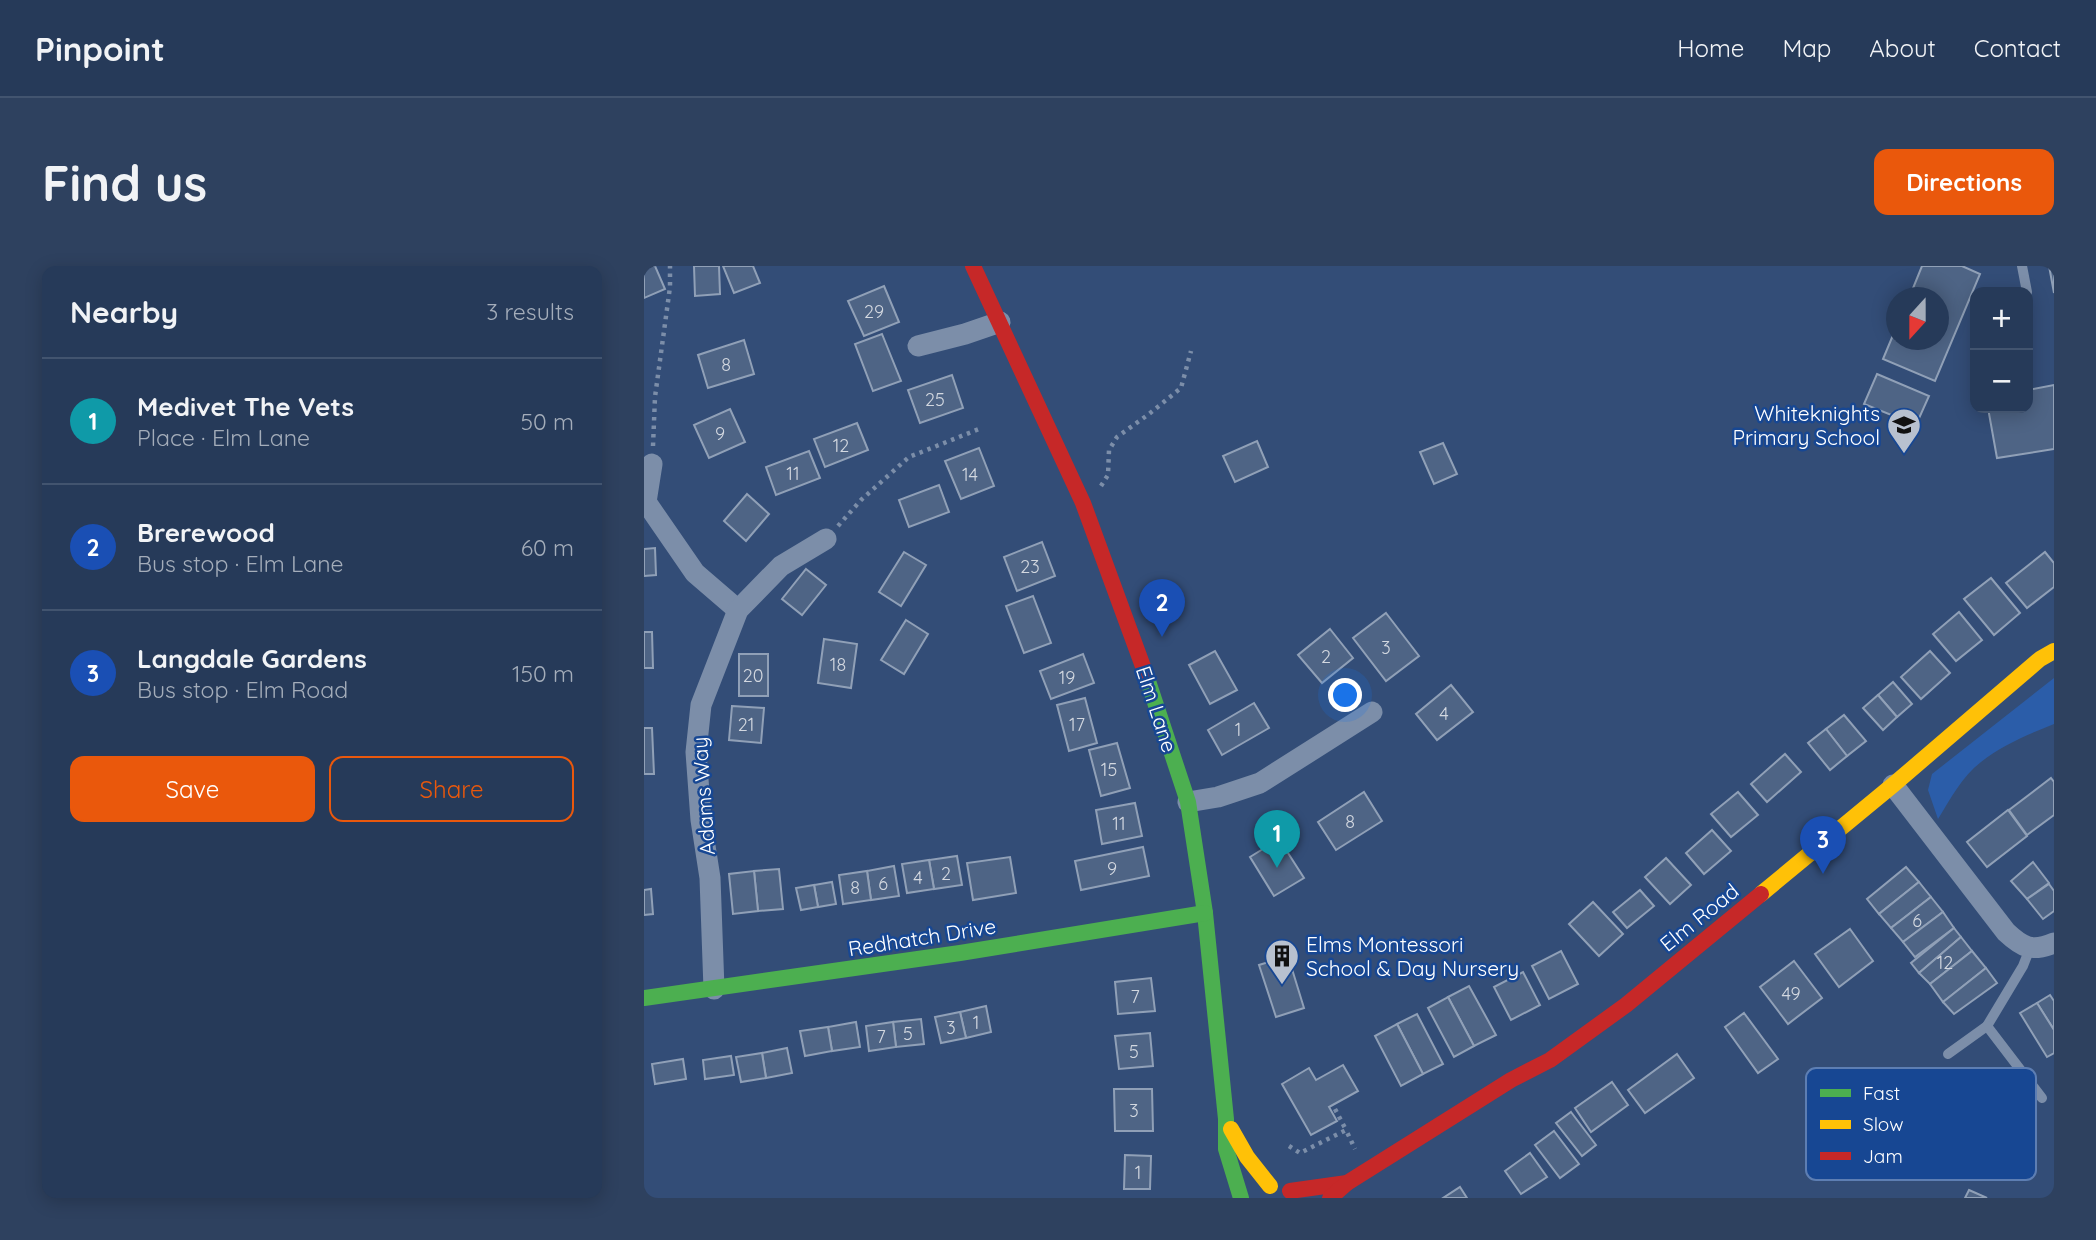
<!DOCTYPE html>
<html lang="en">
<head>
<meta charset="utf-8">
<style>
	body { margin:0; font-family:Quicksand,sans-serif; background:#2e415f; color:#f1f3f6 }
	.controls { position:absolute; right:21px; top:21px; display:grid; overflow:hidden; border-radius:14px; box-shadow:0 4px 18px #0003 }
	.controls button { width:63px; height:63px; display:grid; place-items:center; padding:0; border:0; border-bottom:2px solid #42546f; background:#263a59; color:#f1f3f6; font:35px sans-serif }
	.compass { position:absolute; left:1242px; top:21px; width:63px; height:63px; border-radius:50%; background:#263a59; box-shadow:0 4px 18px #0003; rotate:201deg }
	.you { position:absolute; left:702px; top:430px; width:24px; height:24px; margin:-18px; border:5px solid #fff; border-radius:50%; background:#1a73e8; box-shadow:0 0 0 10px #1a73e833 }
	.badge { display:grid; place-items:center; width:46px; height:46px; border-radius:50%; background:#ea580c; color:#fff; font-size:23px; font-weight:700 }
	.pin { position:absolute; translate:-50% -58px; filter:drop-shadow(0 2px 4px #0008) }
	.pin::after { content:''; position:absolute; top:37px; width:24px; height:21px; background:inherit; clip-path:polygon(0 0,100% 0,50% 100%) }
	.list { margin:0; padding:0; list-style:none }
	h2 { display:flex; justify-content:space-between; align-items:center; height:91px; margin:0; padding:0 28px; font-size:30px }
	h2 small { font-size:23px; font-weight:400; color:#a4adba }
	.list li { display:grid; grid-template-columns:46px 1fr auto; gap:21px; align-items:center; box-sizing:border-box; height:126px; padding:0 28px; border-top:2px solid #42546f }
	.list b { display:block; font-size:26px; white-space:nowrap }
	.list p { margin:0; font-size:23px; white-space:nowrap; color:#a4adba }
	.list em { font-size:23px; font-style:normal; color:#a4adba }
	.actions { display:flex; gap:14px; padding:21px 28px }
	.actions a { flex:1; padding:16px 0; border:2px solid #ea580c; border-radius:14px; text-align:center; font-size:24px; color:#ea580c }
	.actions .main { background:#ea580c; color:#fff }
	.map { position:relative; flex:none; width:1410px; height:932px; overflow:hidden; border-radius:14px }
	header { display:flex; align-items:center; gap:42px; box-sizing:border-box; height:98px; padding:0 35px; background:#263a59; border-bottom:2px solid #42546f }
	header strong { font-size:33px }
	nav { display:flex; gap:38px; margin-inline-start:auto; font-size:24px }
	.intro { display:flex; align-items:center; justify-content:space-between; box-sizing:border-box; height:168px; padding:0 42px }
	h1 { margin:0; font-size:49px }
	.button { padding:18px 32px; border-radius:14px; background:#ea580c; color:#fff; font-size:24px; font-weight:700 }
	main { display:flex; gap:42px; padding:0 42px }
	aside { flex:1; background:#263a59; border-radius:14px; box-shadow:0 4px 18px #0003 }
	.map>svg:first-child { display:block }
</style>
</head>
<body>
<header>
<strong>Pinpoint</strong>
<nav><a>Home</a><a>Map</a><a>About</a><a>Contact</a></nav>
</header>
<div class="intro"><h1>Find us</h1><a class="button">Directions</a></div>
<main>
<aside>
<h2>Nearby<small>3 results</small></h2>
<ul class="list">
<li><span class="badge" style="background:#0f9aa8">1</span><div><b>Medivet The Vets</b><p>Place · Elm Lane</p></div><em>50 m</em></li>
<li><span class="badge" style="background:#1a4fb4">2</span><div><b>Brerewood</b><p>Bus stop · Elm Lane</p></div><em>60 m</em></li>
<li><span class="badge" style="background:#1a4fb4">3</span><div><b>Langdale Gardens</b><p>Bus stop · Elm Road</p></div><em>150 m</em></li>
</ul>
<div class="actions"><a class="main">Save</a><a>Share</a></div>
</aside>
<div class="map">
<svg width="1410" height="932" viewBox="0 0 1410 932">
	<rect width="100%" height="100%" fill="#334d77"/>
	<path fill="#2b5da9" d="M1410,412v46c-25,10 -52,21 -73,38 -19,14 -31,38 -43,57l-10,-29 4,-16z"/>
	<g fill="#4e6485" stroke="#90a0b7" stroke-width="2">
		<polygon points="0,0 11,0 21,23 0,32"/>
		<polygon points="50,0 75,0 76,28 51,30"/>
		<polygon points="79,0 109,0 116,17 90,27"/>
		<polygon points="1278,0 1318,0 1336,8 1291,115 1239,93 1252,62 1252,74 1294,74 1294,32 1265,32"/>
		<polygon points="1405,0 1410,0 1410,27"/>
		<polygon points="240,20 255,56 220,70 204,35"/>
		<polygon points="238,68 257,115 229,125 211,78"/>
		<polygon points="100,74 110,108 64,122 54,89"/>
		<polygon points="1233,108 1285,130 1272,159 1220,138"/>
		<polygon points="308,109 319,142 276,157 264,124"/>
		<polygon points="1410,119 1410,183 1353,192 1344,142 1384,142 1384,124"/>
		<polygon points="86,143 101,176 65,192 50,159"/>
		<polygon points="213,157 224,184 181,201 170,173"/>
		<polygon points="613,175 624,201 591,216 579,190"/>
		<polygon points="799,177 813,208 790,218 776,186"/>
		<polygon points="335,182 350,220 317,233 301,195"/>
		<polygon points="165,185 176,212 132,229 122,201"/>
		<polygon points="295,219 305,246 265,261 255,234"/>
		<polygon points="103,228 125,248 102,275 80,255"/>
		<polygon points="398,276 411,310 373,325 360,291"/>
		<polygon points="11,282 12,309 0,310 0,283"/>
		<polygon points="260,286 282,299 257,340 235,326"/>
		<polygon points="1401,286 1410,297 1410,321 1383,342 1362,317"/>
		<polygon points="162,303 182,319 158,349 138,333"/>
		<polygon points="1347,312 1376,347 1350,369 1320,333"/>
		<polygon points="389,330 407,377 380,387 362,340"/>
		<polygon points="1315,346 1338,374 1312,395 1289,368"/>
		<polygon points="742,347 775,390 742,415 709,372"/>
		<polygon points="262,354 284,368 260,408 237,394"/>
		<polygon points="686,363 709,392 678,417 654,389"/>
		<polygon points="0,366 8,366 9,402 0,402"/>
		<polygon points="180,373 213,378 207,422 174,417"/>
		<polygon points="571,385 593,424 566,438 545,399"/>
		<polygon points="1286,385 1306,407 1277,433 1257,411"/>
		<rect x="95" y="388" width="29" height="42"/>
		<polygon points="439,388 450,417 407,433 396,405"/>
		<polygon points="1249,416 1268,438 1253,451 1234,429"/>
		<polygon points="807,419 829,446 793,474 772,448"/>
		<polygon points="1234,429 1253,451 1239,464 1219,442"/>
		<polygon points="441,432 453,477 425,485 413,439"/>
		<polygon points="610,437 625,462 578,489 564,464"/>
		<polygon points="88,440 120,442 117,477 85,474"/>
		<polygon points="1200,449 1222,475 1203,490 1182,463"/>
		<polygon points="0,462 8,462 10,508 0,508"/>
		<polygon points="1182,463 1203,490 1186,504 1164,477"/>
		<polygon points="473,477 486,522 457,530 445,484"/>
		<polygon points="1141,488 1157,506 1123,536 1107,518"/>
		<polygon points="1407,512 1410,516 1410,549 1383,569 1365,544"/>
		<polygon points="720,526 738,555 692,584 674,556"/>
		<polygon points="1094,526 1114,549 1087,571 1067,548"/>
		<polygon points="491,537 498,570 458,578 452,544"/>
		<polygon points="1364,544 1383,570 1343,601 1323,576"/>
		<polygon points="1068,564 1087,585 1060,608 1042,587"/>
		<polygon points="635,573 660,612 630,630 606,591"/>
		<polygon points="499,581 505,610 437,624 431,595"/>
		<polygon points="313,590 318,619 290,623 285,594"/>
		<polygon points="366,591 372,627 329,634 323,597"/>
		<polygon points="1022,592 1047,619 1026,638 1001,611"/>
		<polygon points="285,594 290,623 263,627 258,598"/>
		<polygon points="1389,596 1405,617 1383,633 1367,615"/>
		<polygon points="250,600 255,630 227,634 223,605"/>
		<polygon points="1262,601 1275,616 1235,648 1223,633"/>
		<polygon points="135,603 139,643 114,645 110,605"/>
		<polygon points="110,605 114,645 89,648 85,608"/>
		<polygon points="223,605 227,634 199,638 195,609"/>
		<polygon points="188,616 192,638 174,641 170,619"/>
		<polygon points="1275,616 1287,631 1247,662 1235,648"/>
		<polygon points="1405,618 1410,625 1410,645 1399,653 1383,633"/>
		<polygon points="170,619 174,641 157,644 152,622"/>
		<polygon points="7,623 9,648 0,649 0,624"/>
		<polygon points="996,624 1010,640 983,662 969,646"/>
		<polygon points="1287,631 1299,646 1259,676 1247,662"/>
		<polygon points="949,636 979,668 955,690 925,658"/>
		<polygon points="1299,646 1310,662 1271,691 1259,676"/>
		<polygon points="1310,662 1317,671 1275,707 1267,697"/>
		<polygon points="1206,663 1229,695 1195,721 1171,688"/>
		<polygon points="1317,671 1328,685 1286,718 1275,707"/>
		<polygon points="917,685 934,718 905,733 888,700"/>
		<polygon points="1328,685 1342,702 1299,736 1286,718"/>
		<polygon points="644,690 660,742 632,751 615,699"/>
		<polygon points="1150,695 1178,732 1144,758 1116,721"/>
		<polygon points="1342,702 1353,717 1310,748 1299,736"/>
		<polygon points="879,706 896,739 867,754 850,721"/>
		<polygon points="507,712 511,745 474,748 471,716"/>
		<polygon points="825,720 852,769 830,780 804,731"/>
		<polygon points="1406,729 1410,735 1410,764 1393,737"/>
		<polygon points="804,731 830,780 810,791 784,742"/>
		<polygon points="1393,737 1410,764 1410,787 1403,791 1376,747"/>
		<polygon points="342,740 347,766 322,772 316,746"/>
		<polygon points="316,746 322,772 297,777 291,751"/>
		<polygon points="1100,747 1134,793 1114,807 1081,761"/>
		<polygon points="773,748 799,798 779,808 753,758"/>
		<polygon points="277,753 280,778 252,781 249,756"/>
		<polygon points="212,756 216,781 188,785 184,761"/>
		<polygon points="249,756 252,781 225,785 222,760"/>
		<polygon points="753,758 779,808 757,820 731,770"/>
		<polygon points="184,761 188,785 161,790 156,765"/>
		<polygon points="506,767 509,800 475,803 471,770"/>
		<polygon points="143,782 148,807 122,812 118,787"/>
		<polygon points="118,787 122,812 97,816 92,791"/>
		<polygon points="1033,788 1050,812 1001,847 984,824"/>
		<polygon points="87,790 90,809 61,813 59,794"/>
		<polygon points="39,793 42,813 11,818 8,798"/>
		<polygon points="699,799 714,825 685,841 693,855 667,869 638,818 665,802 672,814"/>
		<polygon points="968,816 984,839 947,866 931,842"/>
		<polygon points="470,823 508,823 509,865 471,865"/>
		<polygon points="927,846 952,879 938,890 912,857"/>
		<polygon points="910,865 935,898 916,912 891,879"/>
		<polygon points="886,887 903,911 877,928 861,905"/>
		<polygon points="481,889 507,890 506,923 480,923"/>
		<polygon points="816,921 823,932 799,932"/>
		<polygon points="1325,924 1343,932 1321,932"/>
	</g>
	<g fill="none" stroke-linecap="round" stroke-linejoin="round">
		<g stroke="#7c8ea9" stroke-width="4.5" stroke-dasharray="3.5 5" stroke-linecap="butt">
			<polyline points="9,180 11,131 26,21 26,0"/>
			<polyline points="457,220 464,209 465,184 473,171 505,148 537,122 547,85"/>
			<polyline points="194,260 217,234 265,191 335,163"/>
			<polyline points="691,843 702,864"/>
			<polyline points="645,880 656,887 702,864 711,883"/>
		</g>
		<g stroke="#7c8ea9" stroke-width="10">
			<polyline points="1378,0 1383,26"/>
			<polyline points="1386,682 1379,700 1343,760 1398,832"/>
			<polyline points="1304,788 1343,760"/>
		</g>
		<g stroke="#7c8ea9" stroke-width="21">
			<polyline points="274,80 321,68 356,56"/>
			<polyline points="8,198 2,236 51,307 94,344"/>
			<path d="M1249,519l113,147c17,16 26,20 48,11"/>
			<polyline points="544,536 574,531 616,517 728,446"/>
			<polyline points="70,723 66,612 57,554 52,486 57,439 94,344 137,300 182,273"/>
		</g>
		<g stroke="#4caf50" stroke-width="16">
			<polyline points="501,406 544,536 561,647 582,853 582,883 597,932"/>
			<polyline points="0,732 316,687 561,647"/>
		</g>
		<g stroke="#ffc107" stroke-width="16">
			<polyline points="1117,628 1249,519 1396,393 1410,385"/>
			<polyline points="587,863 603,891 626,920"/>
		</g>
		<g stroke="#c62828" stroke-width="16">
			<polyline points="329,0 439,237 501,406"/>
			<polyline points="646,925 703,917"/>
			<polyline points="686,932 703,917 867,814 906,794 982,739 1117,628"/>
		</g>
	</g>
	<defs>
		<g id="school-pin" transform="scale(1.75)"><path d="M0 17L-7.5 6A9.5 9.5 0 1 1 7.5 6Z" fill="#b8c1cf" stroke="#174793"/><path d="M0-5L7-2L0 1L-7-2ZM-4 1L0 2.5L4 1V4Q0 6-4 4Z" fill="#111"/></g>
		<g id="building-pin" transform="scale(1.75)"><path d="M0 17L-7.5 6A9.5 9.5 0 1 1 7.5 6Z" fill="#b8c1cf" stroke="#174793"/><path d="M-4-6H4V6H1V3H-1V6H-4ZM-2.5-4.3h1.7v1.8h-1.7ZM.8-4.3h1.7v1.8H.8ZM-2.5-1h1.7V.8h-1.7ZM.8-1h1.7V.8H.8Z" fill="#111"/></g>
	</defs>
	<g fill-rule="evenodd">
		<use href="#school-pin" x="1260" y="159"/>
		<use href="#building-pin" x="638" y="690"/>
	</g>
	<g text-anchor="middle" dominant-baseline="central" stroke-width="5" stroke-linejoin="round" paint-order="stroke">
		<g font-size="18" fill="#d3d8e0">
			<text x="230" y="45">29</text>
			<text x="82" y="98">8</text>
			<text x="291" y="133">25</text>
			<text x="76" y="167">9</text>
			<text x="197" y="179">12</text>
			<text x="149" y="207">11</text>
			<text x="326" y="208">14</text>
			<text x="386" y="300">23</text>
			<text x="742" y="381">3</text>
			<text x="682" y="390">2</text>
			<text x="194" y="398">18</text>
			<text x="109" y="409">20</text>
			<text x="423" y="411">19</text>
			<text x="800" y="447">4</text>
			<text x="102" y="458">21</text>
			<text x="433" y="458">17</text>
			<text x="594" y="463">1</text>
			<text x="465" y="503">15</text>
			<text x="706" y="555">8</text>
			<text x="475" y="557">11</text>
			<text x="468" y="602">9</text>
			<text x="302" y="607">2</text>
			<text x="274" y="611">4</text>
			<text x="239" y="617">6</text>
			<text x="211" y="621">8</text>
			<text x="1273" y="654">6</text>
			<text x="1301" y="696">12</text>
			<text x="1147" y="727">49</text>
			<text x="491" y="730">7</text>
			<text x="332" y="756">1</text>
			<text x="307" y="761">3</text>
			<text x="264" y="767">5</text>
			<text x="237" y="770">7</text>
			<text x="490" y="785">5</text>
			<text x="490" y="844">3</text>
			<text x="494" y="906">1</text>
		</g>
		<g font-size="21" fill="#fff" stroke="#174793" text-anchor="end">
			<text x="1236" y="147">Whiteknights<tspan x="1236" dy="24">Primary School</tspan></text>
			<text x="662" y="678" text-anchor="start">Elms Montessori<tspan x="662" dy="24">School &amp; Day Nursery</tspan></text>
		</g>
		<g font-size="21" fill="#fff" stroke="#174793">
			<text transform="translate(513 443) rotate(72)">Elm Lane</text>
			<text transform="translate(59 530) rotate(-94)">Adams Way</text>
			<text transform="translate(1055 651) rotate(-39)">Elm Road</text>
			<text transform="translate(278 671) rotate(-9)">Redhatch Drive</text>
		</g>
	</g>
	<rect x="1162" y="802" width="230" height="112" rx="10" fill="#174793" stroke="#5d7eb3" stroke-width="2"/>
	<rect x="1176" y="823" width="31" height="8" fill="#4caf50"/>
	<rect x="1176" y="854" width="31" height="9" fill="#ffc107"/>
	<rect x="1176" y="886" width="31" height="8" fill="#c62828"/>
	<g font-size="19" fill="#fff">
		<text x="1219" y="834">Fast</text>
		<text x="1219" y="865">Slow</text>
		<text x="1219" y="897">Jam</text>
	</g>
</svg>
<div class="controls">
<button>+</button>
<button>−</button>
</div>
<svg class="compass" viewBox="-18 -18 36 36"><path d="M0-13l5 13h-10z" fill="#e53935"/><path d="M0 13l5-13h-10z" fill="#a4adba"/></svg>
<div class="you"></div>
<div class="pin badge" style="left:633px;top:602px;background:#0f9aa8">1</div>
<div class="pin badge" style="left:518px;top:371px;background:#1a4fb4">2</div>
<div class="pin badge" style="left:1179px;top:608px;background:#1a4fb4">3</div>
</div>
</main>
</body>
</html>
